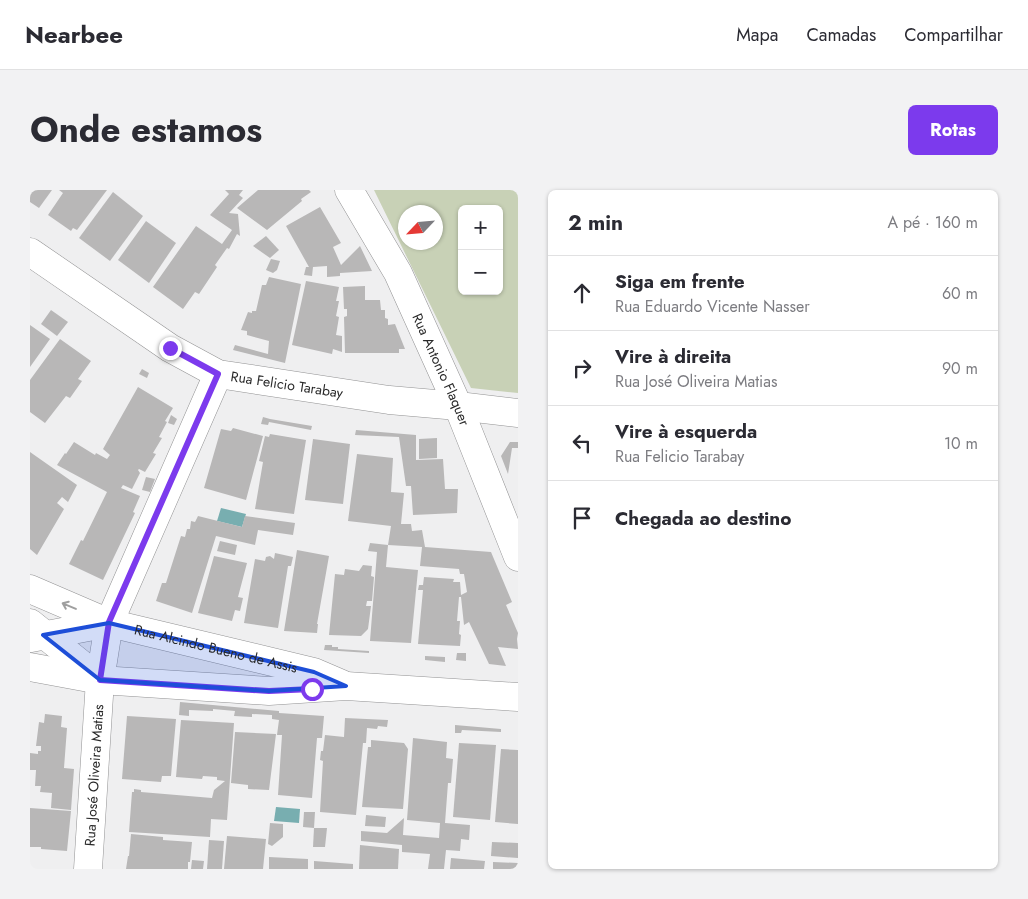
<!DOCTYPE html>
<html lang="pt">
<head>
<meta charset="utf-8">
<style>
	body { margin:0; font-family:Jost,sans-serif; background:#f2f2f3; color:#2b2b33 }
	.controls { position:absolute; right:15px; top:15px; display:grid; overflow:hidden; border-radius:8px; box-shadow:0 1px 4px #0004 }
	.controls button { width:45px; height:45px; display:grid; place-items:center; padding:0; border:0; border-bottom:1px solid #e1e1e2; background:#fff; color:#2b2b33; font:25px sans-serif }
	.compass { position:absolute; left:368px; top:15px; width:45px; height:45px; border-radius:50%; background:#fff; box-shadow:0 1px 4px #0004; rotate:244deg }
	.stop { position:absolute; width:15px; height:15px; margin:-11px; border:4px solid #7c3aed; border-radius:50%; background:#fff }
	.stop.end { background:#7c3aed; border-color:#fff; box-shadow:0 1px 5px #0008 }
	.list { margin:0; padding:0; list-style:none }
	h2 { display:flex; justify-content:space-between; align-items:center; height:65px; margin:0; padding:0 20px; font-size:21px }
	h2 small { font-size:16px; font-weight:400; color:#7c7c81 }
	.list li { display:grid; grid-template-columns:32px 1fr auto; gap:15px; align-items:center; box-sizing:border-box; height:75px; padding:0 20px; border-top:1px solid #e1e1e2 }
	.list b { display:block; font-size:19px; white-space:nowrap }
	.list p { margin:0; font-size:16px; white-space:nowrap; color:#7c7c81 }
	.list em { font-size:16px; font-style:normal; color:#7c7c81 }
	.icon { flex:none; width:28px; height:28px; fill:none; stroke:currentColor; stroke-width:2; stroke-linecap:round; stroke-linejoin:round }
	.map { position:relative; flex:none; width:488px; height:679px; overflow:hidden; border-radius:8px }
	header { display:flex; align-items:center; gap:30px; box-sizing:border-box; height:70px; padding:0 25px; background:#fff; border-bottom:1px solid #e1e1e2 }
	header strong { font-size:24px }
	nav { display:flex; gap:28px; margin-inline-start:auto; font-size:18px }
	.intro { display:flex; align-items:center; justify-content:space-between; box-sizing:border-box; height:120px; padding:0 30px }
	h1 { margin:0; font-size:35px }
	.button { padding:12px 22px; border-radius:8px; background:#7c3aed; color:#fff; font-size:18px; font-weight:700 }
	main { display:flex; gap:30px; padding:0 30px }
	aside { flex:1; background:#fff; border-radius:8px; box-shadow:0 1px 4px #0004 }
	.map>svg:first-child { display:block }
</style>
</head>
<body>
<header>
<strong>Nearbee</strong>
<nav><a>Mapa</a><a>Camadas</a><a>Compartilhar</a></nav>
</header>
<div class="intro"><h1>Onde estamos</h1><a class="button">Rotas</a></div>
<main>
<div class="map">
<svg width="488" height="679" viewBox="0 0 488 679">
	<rect width="100%" height="100%" fill="#efeff0"/>
	<path fill="#c8d1b6" fill-rule="evenodd" d="M344,0h144v203l-47,-5zM432,19h37v82h-37zM376,22h30v30h-30z"/>
	<g fill="#78aeb0">
		<polygon points="191,318 216,324 212,337 187,331"/>
		<polygon points="246,617 270,619 269,633 244,631"/>
	</g>
	<g fill="#b8b7b7">
		<polygon points="0,0 22,0 9,18 0,12"/>
		<polygon points="29,0 77,0 47,40 43,38 41,41 18,25 33,3"/>
		<polygon points="195,0 213,0 209,5 213,8 199,23 208,24 210,46 207,44 199,59 197,58 185,75 187,77 169,104 165,102 153,119 123,97 166,36 192,54 202,40 180,25 199,4"/>
		<polygon points="228,0 279,0 281,2 271,9 272,11 237,40 207,18"/>
		<polygon points="83,2 113,26 80,71 49,48"/>
		<polygon points="290,17 311,53 303,57 311,75 330,56 342,81 310,83 310,86 297,87 297,76 283,77 282,86 274,85 276,77 279,77 256,36"/>
		<polygon points="116,31 146,53 119,93 88,70"/>
		<polygon points="236,46 249,60 240,68 223,56"/>
		<polygon points="241,69 250,71 247,80 243,83 236,80"/>
		<polygon points="239,87 271,94 255,173 203,160 205,155 238,164 239,151 217,145 217,141 211,140 218,122 222,123 222,121 226,121 232,95 236,95"/>
		<polygon points="276,91 309,97 306,111 309,111 306,126 309,127 306,145 312,146 312,162 303,159 302,164 262,155"/>
		<polygon points="335,96 335,110 350,110 351,120 355,120 355,128 358,129 358,135 365,134 375,159 369,159 369,163 315,163 314,127 317,126 317,119 314,119 313,97"/>
		<polygon points="21,120 38,132 27,146 11,134"/>
		<polygon points="0,135 20,149 0,177"/>
		<polygon points="30,149 61,171 48,189 52,191 40,208 36,206 15,233 0,222 0,190"/>
		<polygon points="112,179 119,183 117,188 109,184"/>
		<polygon points="108,197 143,218 135,231 137,232 129,247 132,248 123,263 126,264 115,282 109,279 108,280 110,283 102,299 93,295 91,298 110,306 103,322 105,323 73,390 39,374 51,350 53,351 77,302 27,275 35,263 36,264 44,252 65,265 66,263 77,269 80,265 73,259"/>
		<polygon points="141,225 147,229 144,235 138,233"/>
		<polygon points="233,227 240,229 282,236 281,240 239,232 238,235 231,234"/>
		<polygon points="203,238 233,246 216,310 174,298 191,239 201,241"/>
		<polygon points="326,240 386,245 386,270 413,269 415,299 428,299 427,323 383,325 381,296 376,296 369,247 325,245"/>
		<polygon points="240,244 276,250 264,324 225,319 233,272 229,271 235,246 239,247"/>
		<polygon points="407,248 407,268 389,269 389,249"/>
		<polygon points="283,249 320,254 313,314 275,310"/>
		<polygon points="480,252 488,252 488,258 482,258 478,284 471,266"/>
		<polygon points="0,262 47,295 38,312 32,307 27,313 34,319 7,365 0,359"/>
		<polygon points="327,264 363,268 361,302 374,303 371,334 381,334 382,341 392,340 395,357 461,362 482,412 476,415 488,443 487,449 488,459 468,457 476,476 459,474 439,432 434,435 431,407 429,407 427,431 430,431 429,444 431,445 430,456 388,454 393,400 388,400 389,395 393,395 394,387 424,389 423,392 430,392 431,405 437,402 434,384 430,384 429,379 390,376 392,357 358,355 361,336 318,331"/>
		<polygon points="116,287 125,289 120,302 112,300"/>
		<polygon points="168,326 212,337 215,326 265,333 263,345 228,340 225,355 186,346 162,423 126,411 132,393 136,393 151,346 155,347 157,339 160,339 161,331 165,332"/>
		<polygon points="190,351 207,355 205,365 187,361"/>
		<polygon points="340,353 358,355 356,377 388,380 381,453 340,451 347,362 338,361"/>
		<polygon points="267,360 299,366 287,434 288,434 287,443 254,441"/>
		<polygon points="245,363 263,367 261,376 258,376 248,438 214,433 225,369 235,371 236,367 240,366 244,369"/>
		<polygon points="184,366 217,373 208,407 213,408 210,421 205,420 202,431 168,423"/>
		<polygon points="333,375 342,376 341,386 344,387 342,411 337,411 336,416 341,416 338,439 331,446 299,445 305,384 314,385 315,379 329,381"/>
		<polygon points="295,455 302,455 302,457 308,457 308,459 339,461 339,463 294,460"/>
		<polygon points="427,463 436,463 436,471 426,470"/>
		<polygon points="395,466 415,467 415,472 395,470"/>
		<polygon points="150,512 249,521 249,523 294,526 292,548 287,548 282,608 248,605 252,545 247,545 249,530 242,529 242,525 222,524 222,527 204,526 205,521 183,519 183,521 159,520 159,526 149,525"/>
		<polygon points="15,524 32,526 31,537 37,538 34,578 44,579 41,620 21,618 22,603 10,602 11,596 5,596 6,580 0,580 0,563 8,564 8,561 11,561 11,556 6,556 9,532 14,533"/>
		<polygon points="97,526 146,529 141,586 132,586 131,592 92,589"/>
		<polygon points="315,528 358,530 357,537 348,536 347,539 337,538 336,553 333,553 326,625 290,622 293,571 290,570 291,561 293,561 295,545 314,547"/>
		<polygon points="151,530 204,533 197,630 181,629 180,647 99,642 102,602 104,602 104,599 111,600 111,602 182,608 184,600 195,591 187,590 187,587 173,586 172,589 146,587"/>
		<polygon points="425,535 471,539 471,542 432,540 431,543 425,543"/>
		<polygon points="205,542 246,544 239,600 218,599 218,595 201,593"/>
		<polygon points="383,548 417,552 416,568 423,569 421,593 418,593 415,633 440,635 439,650 431,649 430,661 416,660 414,679 398,679 400,664 372,662 372,655 331,651 331,641 357,643 374,628 373,645 409,648 410,633 377,630"/>
		<polygon points="341,550 374,553 378,559 373,619 332,617 338,557 341,557"/>
		<polygon points="429,553 466,555 460,630 423,627"/>
		<polygon points="471,559 488,560 488,634 465,632"/>
		<polygon points="0,618 41,621 37,661 11,659 11,657 0,657"/>
		<polygon points="274,622 285,622 284,638 273,637"/>
		<polygon points="336,625 356,627 355,637 335,636"/>
		<polygon points="240,633 253,634 253,647 242,656 238,654"/>
		<polygon points="284,638 297,638 295,657 283,657"/>
		<polygon points="101,644 133,647 133,650 162,652 160,672 158,672 158,679 96,679 98,666 99,666"/>
		<polygon points="197,646 236,649 233,679 194,679"/>
		<polygon points="179,650 194,651 192,679 177,679"/>
		<polygon points="462,652 488,653 488,668 461,666"/>
		<polygon points="330,655 369,659 368,679 329,679"/>
		<polygon points="239,667 278,669 278,679 239,679"/>
		<polygon points="421,668 455,671 454,679 420,679"/>
		<polygon points="162,670 174,671 173,679 161,679"/>
		<polygon points="284,671 323,674 323,679 284,679"/>
		<polygon points="463,672 488,673 488,679 463,679"/>
	</g>
	<g fill="none" stroke-linecap="round" stroke-linejoin="round">
		<g stroke="#929293" stroke-width="29">
			<g id="minor">
				<path id="s1" d="M319,0l49,83 60,133 60,151"/>
				<path id="s2" d="M0,62l140,96 48,26 171,26 69,6 60,7"/>
				<path id="s3" d="M0,399l79,34 205,49 28,12"/>
				<polyline points="0,433 67,487"/>
				<polyline points="1,448 79,433"/>
				<polyline points="0,477 70,490 239,501 316,496 488,507"/>
				<path id="s4" d="M58,679l12,-189 9,-57 109,-249"/>
			</g>
		</g>
		<use href="#minor" stroke="#fff" stroke-width="28"/>
	</g>
	<defs><path id="oneway-shaft" d="M-6 0H5M1.5-3L5.5 0L1.5 3" fill="none" stroke-width="1.6" stroke-linecap="round" stroke-linejoin="round" transform="scale(1.25)"/></defs>
	<use stroke="#9f9f9f" href="#oneway-shaft" transform="translate(39 416) rotate(-157)"/>
	<g fill="none" stroke-linecap="round" stroke-linejoin="round">
		<polyline stroke="#7c3aed" stroke-width="6" points="140,158 188,184 79,432 70,490 239,501 282,499"/>
	</g>
	<path fill="#1d4ed8" fill-opacity="0.2" stroke="#1d4ed8" stroke-width="4" stroke-linejoin="round" d="M79,433l205,49 32,14 -77,5 -169,-11 -57,-45z"/>
	<g text-anchor="middle" dominant-baseline="central" stroke-width="4" stroke-linejoin="round" paint-order="stroke">
		<g font-size="14" fill="#292929" stroke="#efeff0">
			<text stroke="none"><textPath href="#s1" startOffset="202">Rua Antonio Flaquer</textPath></text>
			<text stroke="none"><textPath href="#s2" startOffset="294">Rua Felicio Tarabay</textPath></text>
			<text stroke="none"><textPath href="#s3" startOffset="196">Rua Alcindo Bueno de Assis</textPath></text>
			<text stroke="none"><textPath href="#s4" startOffset="94">Rua José Oliveira Matias</textPath></text>
		</g>
	</g>
</svg>
<div class="controls">
<button>+</button>
<button>−</button>
</div>
<svg class="compass" viewBox="-18 -18 36 36"><path d="M0-13l5 13h-10z" fill="#e53935"/><path d="M0 13l5-13h-10z" fill="#7c7c81"/></svg>
<div class="stop" style="left:282px;top:499px"></div>
<div class="stop end" style="left:140px;top:158px"></div>
</div>
<aside>
<h2>2 min<small>A pé · 160 m</small></h2>
<ul class="list">
<li><svg class="icon" aria-label="ahead" viewBox="0 0 24 24"><path d="M12 20V5M6 11l6-6 6 6"/></svg><div><b>Siga em frente</b><p>Rua Eduardo Vicente Nasser</p></div><em>60 m</em></li>
<li><svg class="icon" aria-label="right" viewBox="0 0 24 24"><path d="M7 20v-9h11M14 6l5 5-5 5"/></svg><div><b>Vire à direita</b><p>Rua José Oliveira Matias</p></div><em>90 m</em></li>
<li><svg class="icon" aria-label="left" viewBox="0 0 24 24"><path d="M17 20v-9H6M10 6l-5 5 5 5"/></svg><div><b>Vire à esquerda</b><p>Rua Felicio Tarabay</p></div><em>10 m</em></li>
<li><svg class="icon" aria-label="arrive" viewBox="0 0 24 24"><path d="M6 21V4h12l-3 4 3 4H6"/></svg><div><b>Chegada ao destino</b></div></li>
</ul>
</aside>
</main>
</body>
</html>
